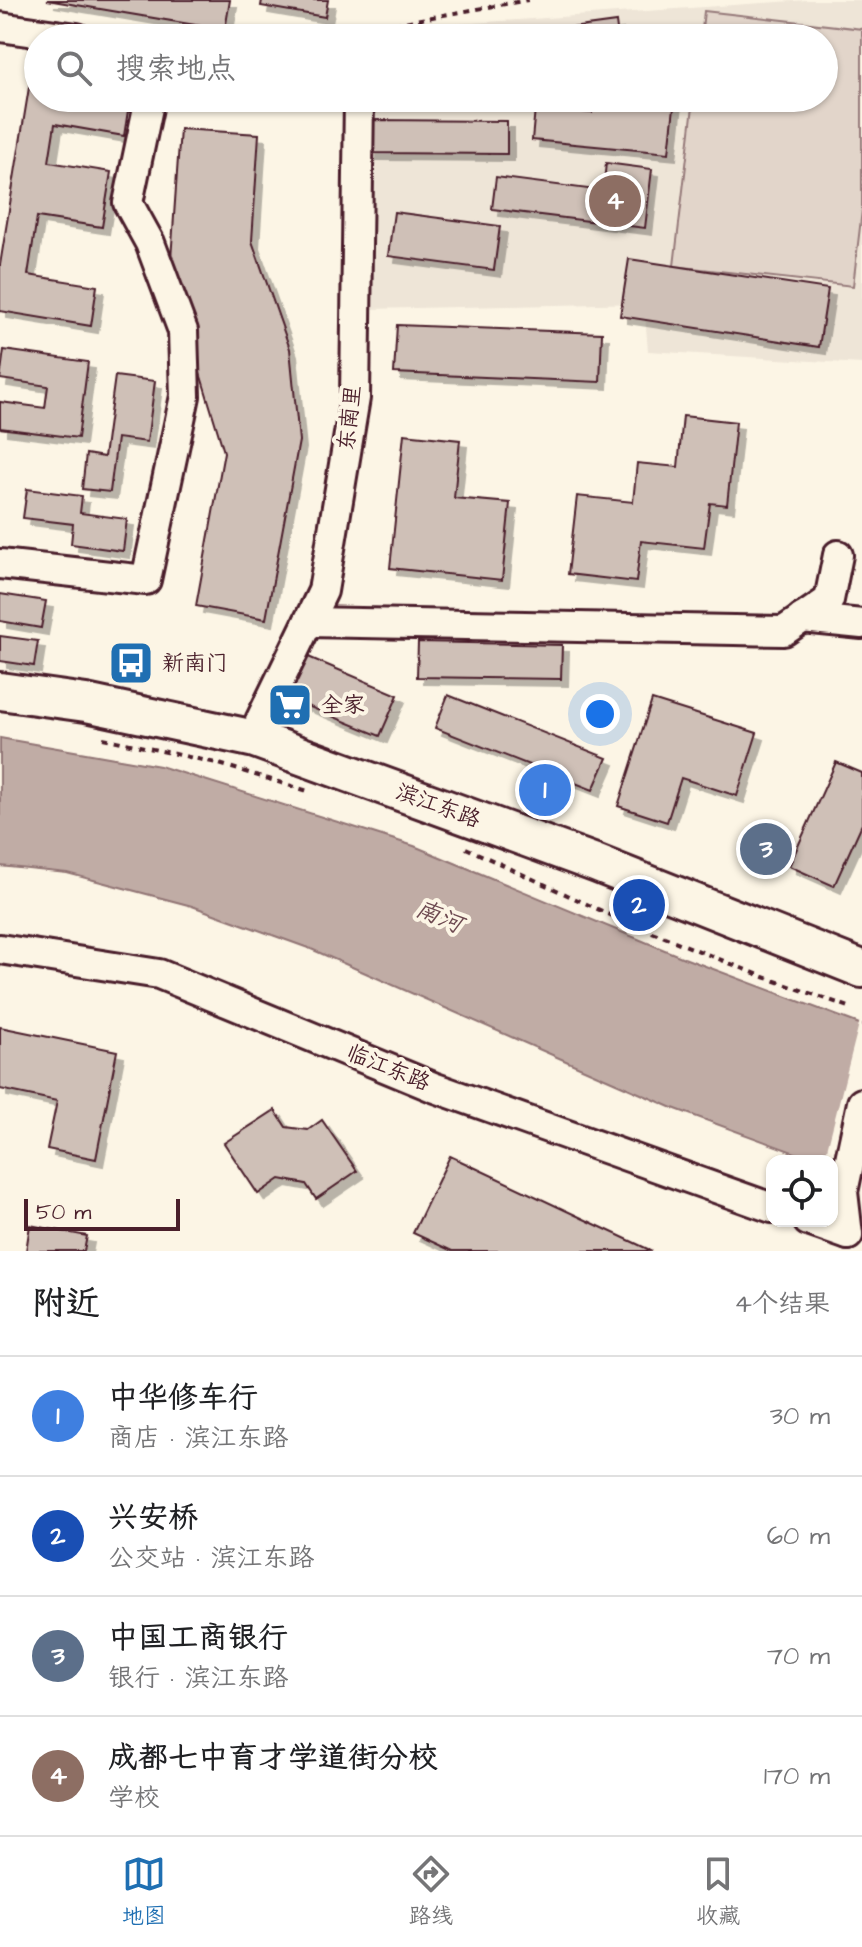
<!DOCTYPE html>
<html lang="zh">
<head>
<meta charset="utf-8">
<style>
	body { margin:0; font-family:"Architects Daughter","LXGW WenKai TC",sans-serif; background:#f2f2f2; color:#202124 }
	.controls { position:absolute; right:24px; bottom:24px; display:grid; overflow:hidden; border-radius:16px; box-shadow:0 2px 6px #0004 }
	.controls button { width:72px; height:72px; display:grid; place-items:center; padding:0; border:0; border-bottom:2px solid #e0e0e0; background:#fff; color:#202124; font:40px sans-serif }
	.scale { position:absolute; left:24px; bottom:20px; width:156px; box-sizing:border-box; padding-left:8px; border:4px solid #4a1f2b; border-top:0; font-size:22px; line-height:28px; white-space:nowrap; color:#4a1f2b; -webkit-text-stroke:6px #fcf5e5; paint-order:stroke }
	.you { position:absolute; left:600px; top:714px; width:28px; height:28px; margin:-20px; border:6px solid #fff; border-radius:50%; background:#1a73e8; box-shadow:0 0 0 12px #1a73e833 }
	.badge { display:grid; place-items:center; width:52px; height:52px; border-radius:50%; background:#1f6fb2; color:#fff; font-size:26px; font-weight:700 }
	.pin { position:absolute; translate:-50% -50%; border:4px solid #fff; box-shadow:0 2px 8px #0006 }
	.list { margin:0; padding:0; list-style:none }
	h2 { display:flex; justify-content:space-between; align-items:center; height:104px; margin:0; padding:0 32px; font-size:34px }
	h2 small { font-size:26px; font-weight:400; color:#757577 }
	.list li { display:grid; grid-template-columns:52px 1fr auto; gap:24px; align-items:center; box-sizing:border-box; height:120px; padding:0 32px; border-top:2px solid #e0e0e0 }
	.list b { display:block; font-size:30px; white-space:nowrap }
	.list p { margin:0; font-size:26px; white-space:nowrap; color:#757577 }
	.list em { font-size:26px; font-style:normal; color:#757577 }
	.icon { flex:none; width:44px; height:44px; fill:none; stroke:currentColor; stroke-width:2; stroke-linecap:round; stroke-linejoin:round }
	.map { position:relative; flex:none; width:862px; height:1251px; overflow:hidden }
	.search { position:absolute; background:#fff; box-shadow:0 2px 6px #0004; left:24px; right:24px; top:24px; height:88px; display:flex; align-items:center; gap:20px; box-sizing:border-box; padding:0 28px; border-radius:44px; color:#757577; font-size:30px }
	.sheet { height:584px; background:#fff }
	nav { display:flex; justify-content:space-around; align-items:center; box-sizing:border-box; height:112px; border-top:2px solid #e0e0e0; background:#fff; font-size:22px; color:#757577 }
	nav a { display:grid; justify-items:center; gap:4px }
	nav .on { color:#1f6fb2 }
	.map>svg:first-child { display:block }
</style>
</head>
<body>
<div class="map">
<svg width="862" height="1251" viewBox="0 0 862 1251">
	<defs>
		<filter id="shadow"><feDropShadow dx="7" dy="7" stdDeviation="0" flood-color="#0004"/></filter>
	</defs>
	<rect width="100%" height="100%" fill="#fcf5e5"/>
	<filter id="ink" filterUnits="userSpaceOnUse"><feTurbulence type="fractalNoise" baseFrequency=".0125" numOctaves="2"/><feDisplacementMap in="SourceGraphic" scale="16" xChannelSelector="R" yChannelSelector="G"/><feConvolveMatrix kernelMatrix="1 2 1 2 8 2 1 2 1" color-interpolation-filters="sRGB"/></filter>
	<g filter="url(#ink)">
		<polygon fill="#eee5d7" points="807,0 862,0 862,364 648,351 644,303 367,309 370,98 824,98 824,38 370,38 370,30"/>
		<polygon fill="#e2d5ca" stroke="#967a7a" stroke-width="2" points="704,11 862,29 862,210 853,286 674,266 694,98 824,98 824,38 701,38"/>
		<polygon fill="#c0aca5" stroke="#917474" stroke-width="2" points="0,738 160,766 414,846 684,958 862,1025 832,1161 817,1161 673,1108 311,949 192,906 67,873 0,866"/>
		<polygon fill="#fcf5e5" points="860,1020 862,1021 862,1181 832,1171 832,1161 824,1161"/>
		<g fill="#cfc0b7" stroke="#4a1f2b" stroke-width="2" filter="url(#shadow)">
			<polygon points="47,0 230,0 225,30"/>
			<polygon points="262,0 328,0 325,17 261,6"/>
			<polygon points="616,22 618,38 498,38"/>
			<polygon points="32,69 38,69 38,98 130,98 124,136 55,124 49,162 111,172 102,227 37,217 28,275 97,286 91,326 0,311 0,265"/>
			<polygon points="594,98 675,98 669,153 532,140 535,108 592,113"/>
			<polygon points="371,120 507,121 507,154 370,153"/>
			<polygon points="180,129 259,134 252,241 290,349 299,441 266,619 196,606 224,452 170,274"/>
			<polygon points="606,163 652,169 645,228 492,209 496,177 603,191"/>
			<polygon points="394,212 500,226 494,270 388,256"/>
			<polygon points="629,259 828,289 819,347 620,316"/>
			<polygon points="397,325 602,333 600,382 394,373"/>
			<polygon points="4,350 88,362 78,438 0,428 0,402 45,408 48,386 0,379"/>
			<polygon points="115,376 155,381 147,442 117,438 110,492 82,489 86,454 104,457"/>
			<polygon points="683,416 736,422 727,505 710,503 704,548 641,541 636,582 568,574 577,496 633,502 637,463 678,467"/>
			<polygon points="404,434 460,440 454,498 510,503 502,580 390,568"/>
			<polygon points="27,489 82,496 80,513 127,519 123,551 71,544 73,524 23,518"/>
			<polygon points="0,594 46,601 41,628 0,621"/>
			<polygon points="0,636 38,641 34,666 0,661"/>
			<polygon points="418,642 562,645 561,679 417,677"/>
			<polygon points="306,656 398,695 380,736 288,698"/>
			<polygon points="448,695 607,758 593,790 435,728"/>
			<polygon points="652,700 757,733 737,796 681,778 667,822 618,806"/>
			<polygon points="836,762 862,773 862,824 834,886 789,866"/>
			<polygon points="0,1027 117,1051 96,1159 47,1149 57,1101 0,1089"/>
			<polygon points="275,1110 286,1127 308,1130 322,1120 357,1171 316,1199 306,1184 280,1179 258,1194 224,1143"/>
			<polygon points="450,1156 652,1251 452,1251 413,1233"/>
			<polygon points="30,1225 87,1236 84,1251 26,1251"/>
		</g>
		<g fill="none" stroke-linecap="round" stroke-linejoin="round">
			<g stroke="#4a1f2b" stroke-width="34">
				<g id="minor">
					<polyline points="0,27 77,38"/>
					<polyline points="0,564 146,580 185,396 183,331 150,243 128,203 150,98"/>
					<polyline points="802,618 862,624"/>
					<polyline points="308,622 784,631 829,600 838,555"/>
					<polyline points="260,721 323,591 355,398 359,98"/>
					<polyline points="0,949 159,974 433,1087 772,1208"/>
					<polyline points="808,1221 848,1235"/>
					<polyline points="848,1235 843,1192 862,1103"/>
				</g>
			</g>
			<g stroke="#4a1f2b" stroke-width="42">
				<polyline id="major" points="0,691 86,703 255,739 595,863 862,969"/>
			</g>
			<g stroke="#4a1f2b" stroke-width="4" stroke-dasharray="6 6" stroke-linecap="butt">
				<polyline points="350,38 359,30 528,0"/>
				<polyline points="103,738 216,763 311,792"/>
				<polyline points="466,848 617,918 764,977 852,1008"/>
			</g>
			<use href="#minor" stroke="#fcf5e5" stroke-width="28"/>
			<use href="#major" stroke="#fcf5e5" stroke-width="36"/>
		</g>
	</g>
	<defs>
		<g id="bus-square" transform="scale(2.3)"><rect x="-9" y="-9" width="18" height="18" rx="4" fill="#1f6fb2" stroke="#fcf5e5"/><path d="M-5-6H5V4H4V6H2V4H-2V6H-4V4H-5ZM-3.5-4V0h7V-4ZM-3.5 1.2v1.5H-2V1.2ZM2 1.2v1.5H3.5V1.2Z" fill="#fff"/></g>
		<g id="supermarket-square" transform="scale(2.3)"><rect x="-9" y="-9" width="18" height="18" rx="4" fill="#1f6fb2" stroke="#fcf5e5"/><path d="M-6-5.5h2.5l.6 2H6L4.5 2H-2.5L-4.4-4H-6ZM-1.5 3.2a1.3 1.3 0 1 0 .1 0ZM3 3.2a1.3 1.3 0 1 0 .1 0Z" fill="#fff"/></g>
	</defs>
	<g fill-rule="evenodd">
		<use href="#bus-square" x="131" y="663"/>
		<use href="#supermarket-square" x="290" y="705"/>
	</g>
	<g text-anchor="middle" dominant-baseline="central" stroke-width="8" stroke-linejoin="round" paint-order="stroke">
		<g font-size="22" fill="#4a1f2b" stroke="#fcf5e5">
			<text transform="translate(350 418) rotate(-83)">东南里</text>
			<text transform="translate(438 806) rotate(20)">滨江东路</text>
			<text transform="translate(388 1068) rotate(22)">临江东路</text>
		</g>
		<g font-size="22" fill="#4a1f2b" stroke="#fcf5e5" text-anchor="start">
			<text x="162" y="663">新南门</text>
			<text x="321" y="705">全家</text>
		</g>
		<g font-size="24" font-style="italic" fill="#6d4950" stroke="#fcf5e5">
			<text transform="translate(439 917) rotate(23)">南河</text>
		</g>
	</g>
</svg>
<div class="controls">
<button><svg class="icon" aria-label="locate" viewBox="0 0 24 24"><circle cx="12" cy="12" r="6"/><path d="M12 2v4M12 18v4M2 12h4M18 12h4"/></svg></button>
</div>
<div class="scale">50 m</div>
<div class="you"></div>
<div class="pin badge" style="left:545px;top:790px;background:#3f7fe0">1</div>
<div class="pin badge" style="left:639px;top:905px;background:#1a4fb4">2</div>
<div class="pin badge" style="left:766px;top:849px;background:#5c6f8a">3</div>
<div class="pin badge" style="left:615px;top:201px;background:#8d6e63">4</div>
<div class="search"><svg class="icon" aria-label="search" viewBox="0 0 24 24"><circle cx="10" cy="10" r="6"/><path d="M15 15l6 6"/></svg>搜索地点</div>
</div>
<section class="sheet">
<h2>附近<small>4个结果</small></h2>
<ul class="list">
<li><span class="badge" style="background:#3f7fe0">1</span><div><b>中华修车行</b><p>商店 · 滨江东路</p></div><em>30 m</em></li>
<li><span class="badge" style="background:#1a4fb4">2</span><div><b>兴安桥</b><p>公交站 · 滨江东路</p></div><em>60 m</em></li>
<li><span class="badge" style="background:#5c6f8a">3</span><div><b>中国工商银行</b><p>银行 · 滨江东路</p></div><em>70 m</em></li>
<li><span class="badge" style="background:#8d6e63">4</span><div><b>成都七中育才学道街分校</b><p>学校</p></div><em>170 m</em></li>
</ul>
</section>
<nav>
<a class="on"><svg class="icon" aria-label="map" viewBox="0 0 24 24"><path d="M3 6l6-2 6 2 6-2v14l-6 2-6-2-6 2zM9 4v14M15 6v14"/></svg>地图</a>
<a><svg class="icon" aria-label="directions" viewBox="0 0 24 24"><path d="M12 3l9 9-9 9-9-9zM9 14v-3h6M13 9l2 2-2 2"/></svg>路线</a>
<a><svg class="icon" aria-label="saved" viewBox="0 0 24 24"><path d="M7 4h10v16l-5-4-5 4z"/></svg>收藏</a>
</nav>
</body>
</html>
